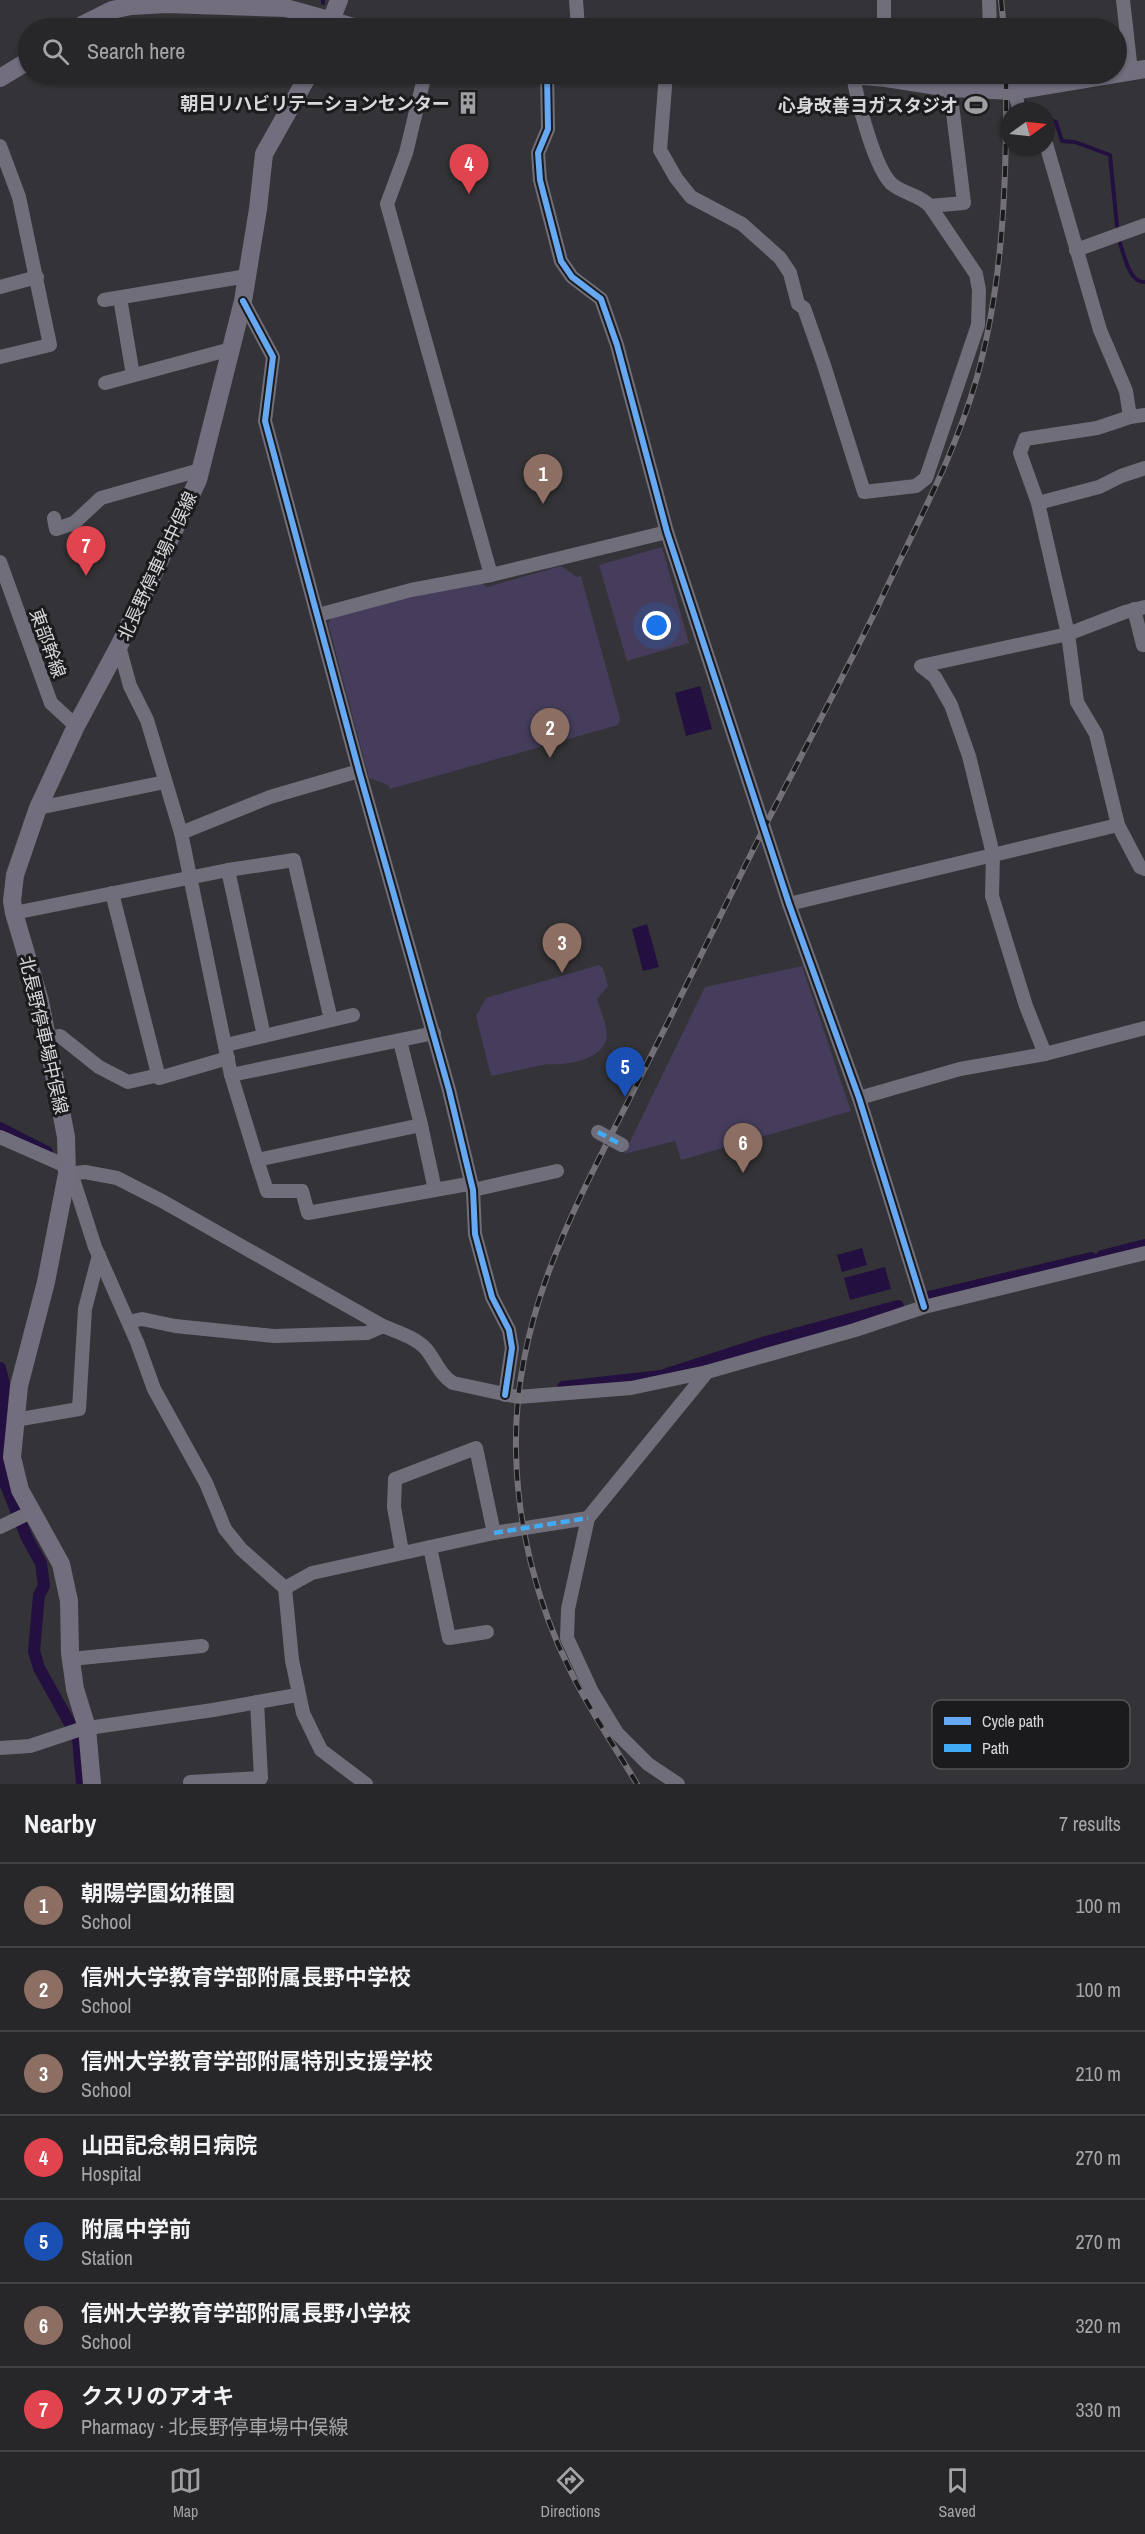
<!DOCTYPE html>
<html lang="en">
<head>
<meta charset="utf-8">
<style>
	body { margin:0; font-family:"Archivo Narrow","Noto Sans JP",sans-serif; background:#2f2e31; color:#f1f3f6 }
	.compass { position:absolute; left:1001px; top:102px; width:54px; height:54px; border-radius:50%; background:#272629; box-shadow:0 2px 4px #0004; rotate:75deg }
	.you { position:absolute; left:657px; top:626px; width:21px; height:21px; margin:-15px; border:4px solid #fff; border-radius:50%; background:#1a73e8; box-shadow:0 0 0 9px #1a73e833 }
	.badge { display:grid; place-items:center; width:39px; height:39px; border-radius:50%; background:#9f9ea2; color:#fff; font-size:20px; font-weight:700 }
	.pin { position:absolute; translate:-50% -50px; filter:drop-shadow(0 2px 3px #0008) }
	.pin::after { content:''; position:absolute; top:32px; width:21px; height:18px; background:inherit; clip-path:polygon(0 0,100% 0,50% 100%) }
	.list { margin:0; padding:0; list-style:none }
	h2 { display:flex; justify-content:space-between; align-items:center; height:78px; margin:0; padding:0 24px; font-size:26px }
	h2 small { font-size:20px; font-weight:400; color:#a4a5a8 }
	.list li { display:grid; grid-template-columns:39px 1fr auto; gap:18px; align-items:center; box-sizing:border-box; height:84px; padding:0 24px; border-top:2px solid #434346 }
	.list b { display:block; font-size:22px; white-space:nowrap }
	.list p { margin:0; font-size:20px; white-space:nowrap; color:#a4a5a8 }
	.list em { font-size:20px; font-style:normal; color:#a4a5a8 }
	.icon { flex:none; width:33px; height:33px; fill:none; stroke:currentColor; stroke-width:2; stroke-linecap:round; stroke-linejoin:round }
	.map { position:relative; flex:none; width:1145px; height:1784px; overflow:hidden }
	.search { position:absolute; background:#272629; box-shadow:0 2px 4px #0004; left:18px; right:18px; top:18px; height:66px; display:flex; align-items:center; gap:15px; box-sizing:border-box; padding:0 21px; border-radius:33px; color:#a4a5a8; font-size:22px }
	.sheet { height:666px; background:#272629 }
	nav { display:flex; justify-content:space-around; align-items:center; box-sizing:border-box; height:84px; border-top:2px solid #434346; background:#272629; font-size:16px; color:#a4a5a8 }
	nav a { display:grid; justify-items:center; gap:3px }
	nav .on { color:#9f9ea2 }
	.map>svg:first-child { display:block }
</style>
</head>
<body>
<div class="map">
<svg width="1145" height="1784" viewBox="0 0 1145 1784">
	<rect width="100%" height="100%" fill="#343337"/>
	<g fill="#453d5b">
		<polygon points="662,547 689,643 627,661 599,565"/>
		<polygon points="561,566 577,577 581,576 620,718 618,725 390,789 388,785 369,778 328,623 332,617 413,594 480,582 487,587"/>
		<path d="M599,965l4,3 5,18 -11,13c3,10 12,30 9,41 -5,20 -41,26 -58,24l-57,12 -15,-60 10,-18z"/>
		<polygon points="802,966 851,1111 681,1160 675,1141 624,1154 705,987"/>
	</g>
	<g fill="#231040">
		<polygon points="700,686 712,729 686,736 675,693"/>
		<polygon points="647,924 659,967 643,971 632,929"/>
		<polygon points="862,1248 867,1265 842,1272 837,1255"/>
		<polygon points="885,1267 891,1289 850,1300 844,1278"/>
	</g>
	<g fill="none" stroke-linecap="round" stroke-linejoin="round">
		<g stroke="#231040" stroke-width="4">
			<polyline points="323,3 323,0"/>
			<polyline points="916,74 965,80"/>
			<polyline points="1024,102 1029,111"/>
			<polyline points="1046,119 1056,122 1062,141 1075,142 1110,155 1117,226"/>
			<path d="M1120,243c4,12 10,41 25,39"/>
		</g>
		<g stroke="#231040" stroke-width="12">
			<polyline points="0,1128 47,1152"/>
			<polyline points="1102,1256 1145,1245"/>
			<polyline points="925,1298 1091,1258"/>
			<polyline points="0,1368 5,1387 4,1480 27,1538 41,1563 44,1586 39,1595 34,1651 39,1668 78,1738 82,1784"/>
			<polyline points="563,1387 661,1376 766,1342 898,1306"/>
		</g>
		<g stroke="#716e7c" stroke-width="14">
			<polyline points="576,0 578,28"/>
			<polyline points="884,0 884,28"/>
			<polyline points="989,0 990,28"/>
			<polyline points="1123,0 1131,71"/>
			<polyline points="425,74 406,153 387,204 491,575"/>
			<polyline points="547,74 548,129 538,153 540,180 561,261 572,277 601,299 617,345 667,532 789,904 859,1098 924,1307"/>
			<path d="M666,74l-6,76 16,28 15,19 51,27 38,34 10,15 8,31 6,4 20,57 40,127 52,-6 10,-8 52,-153 1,-35 -3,-16 -46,-68c-10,-11 -25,-12 -37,-21 -18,-14 -36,-86 -40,-110"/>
			<polyline points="992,74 993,91"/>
			<polyline points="1014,91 1020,111"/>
			<polyline points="1046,144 1100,330 1126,391 1130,417"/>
			<polyline points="0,146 19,197 50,345 0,357"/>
			<polyline points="930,206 964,203 950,88"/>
			<polyline points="1076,250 1145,225"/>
			<polyline points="0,287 37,277"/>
			<polyline points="120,298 133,375"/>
			<polyline points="104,300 247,276"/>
			<polyline points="243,301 273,357 265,421 359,771 449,1090 473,1190 475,1234 492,1297 509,1330 512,1348 505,1395"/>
			<polyline points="105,383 231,349"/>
			<polyline points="1145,415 1130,417 1097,428 1025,439 1020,453 1038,503 1068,634 1077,702 1096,734 1118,825 1140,867 1145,869"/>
			<polyline points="1038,503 1099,487 1121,476 1145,468"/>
			<polyline points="54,518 56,529 74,523 101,498 200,470"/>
			<polyline points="0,562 51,703 76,726"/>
			<polyline points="1134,609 1143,645 1145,645"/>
			<polyline points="318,615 411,590 491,575 667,532"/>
			<polyline points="119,646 130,686 147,720 181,833 231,1075 257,1160 421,1125 435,1190"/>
			<polyline points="38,808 165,782"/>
			<polyline points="181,833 270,797 359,771"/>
			<polyline points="228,870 264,1036"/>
			<polyline points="112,893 159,1078 228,1058"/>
			<polyline points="789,904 1118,825"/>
			<polyline points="14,913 228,870 294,860 331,1020"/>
			<polyline points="47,1038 60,1036 99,1067 128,1082 159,1075"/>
			<polyline points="400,1041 421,1125"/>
			<polyline points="226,1045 353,1015"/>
			<polyline points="1045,1054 1026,1006 992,896 993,854 969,756 951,705 935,677 921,666 1068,634 1125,612 1145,607"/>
			<polyline points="231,1075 434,1033"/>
			<polyline points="859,1098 960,1069 1045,1054 1145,1028"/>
			<polyline points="0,1137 66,1166"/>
			<polyline points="257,1160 267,1191 302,1191 308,1213 468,1184 473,1190 557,1171"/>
			<path d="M67,1174l18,-2 32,6 45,23 221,125c14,6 32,11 43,23 10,12 13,25 27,34l65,14 113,-9 76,-16"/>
			<polyline points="67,1174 74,1182 95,1247 137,1342 154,1389 206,1483 225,1529 241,1549 285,1588 292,1660 303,1713 321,1750 366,1784"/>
			<polyline points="129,1322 142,1319 175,1326 274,1336 367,1333 383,1326"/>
			<polyline points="15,1420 79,1409 85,1309 99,1255"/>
			<polyline points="0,1527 31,1512"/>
			<polyline points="494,1533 588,1518"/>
			<polyline points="430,1547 449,1638 487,1632"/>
			<polyline points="285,1588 312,1573 494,1533 476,1448 395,1479 394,1507 402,1552"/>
			<polyline points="71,1659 202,1646"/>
			<polyline points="0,1748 30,1746 81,1729 213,1710 297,1695"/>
			<polyline points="190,1782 261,1778 257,1702"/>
			<polyline points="678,1784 648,1764 617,1733 592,1692 567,1638 568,1609 588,1518 707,1372 855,1330 924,1307 1145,1253"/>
		</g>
		<g stroke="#726e7e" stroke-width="18">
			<polyline points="76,28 112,10 131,6 167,4 286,8 357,28"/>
			<polyline points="328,28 339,0"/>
			<polyline points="840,74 886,78 950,88 1014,91 1145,69"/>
			<polyline points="0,78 28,61"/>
			<polyline points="92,1784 87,1728 75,1689 70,1653 69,1601 61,1564 20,1490 12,1457 19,1386 46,1282 67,1174 66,1137 40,1001 14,913 12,901 15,875 38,808 76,726 119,646 198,480 243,301 258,209 264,154 309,74"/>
		</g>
		<g stroke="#737078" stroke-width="6">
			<g id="rail">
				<polyline points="1001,0 1004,28"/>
				<path d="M637,1784c-22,-37 -47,-73 -66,-112 -34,-67 -54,-147 -55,-222 -3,-146 71,-264 133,-390 39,-77 76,-155 115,-232 38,-74 77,-147 114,-222 35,-75 77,-150 99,-229 27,-98 30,-203 29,-303"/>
			</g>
		</g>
		<use href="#rail" stroke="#1b1a1d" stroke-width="4" stroke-dasharray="11" stroke-linecap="butt"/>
		<polyline stroke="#716e7c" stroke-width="14" points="598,1132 622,1145"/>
		<g stroke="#42abf6" stroke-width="4.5" stroke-dasharray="9 4.5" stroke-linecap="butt">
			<polyline points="598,1132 622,1145"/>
			<polyline points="494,1533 588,1518"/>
		</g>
		<g stroke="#1b1a1d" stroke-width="10">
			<g id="cycleway">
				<polyline points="547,74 548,129 538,153 540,180 561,261 572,277 601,299 617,345 667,532 789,904 859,1098 924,1307"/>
				<polyline points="243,301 273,357 265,421 359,771 449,1090 473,1190 475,1234 492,1297 509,1330 512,1348 505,1395"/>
			</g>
		</g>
		<use href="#cycleway" stroke="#66a8f1" stroke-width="6"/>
	</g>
	<defs>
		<g id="building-bare" transform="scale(1.8)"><path d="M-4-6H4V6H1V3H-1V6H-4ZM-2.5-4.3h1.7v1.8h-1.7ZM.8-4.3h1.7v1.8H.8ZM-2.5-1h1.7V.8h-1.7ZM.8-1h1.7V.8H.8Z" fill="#9f9ea2" stroke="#1b1a1d" stroke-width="2.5" paint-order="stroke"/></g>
		<g id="stadium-bare" transform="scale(1.8)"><path d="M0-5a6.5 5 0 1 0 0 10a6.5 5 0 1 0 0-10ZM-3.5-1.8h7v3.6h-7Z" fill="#9f9ea2" stroke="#1b1a1d" stroke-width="2.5" paint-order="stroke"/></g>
	</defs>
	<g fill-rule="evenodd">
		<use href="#building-bare" x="468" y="103"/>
		<use href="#stadium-bare" x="976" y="105"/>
	</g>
	<g text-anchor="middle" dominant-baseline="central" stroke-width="6" stroke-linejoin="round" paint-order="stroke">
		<g font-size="18" font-weight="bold" fill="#d8d7dc" stroke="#1b1a1d" text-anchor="end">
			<text x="450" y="103">朝日リハビリテーションセンター</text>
			<text x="958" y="105">心身改善ヨガスタジオ</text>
		</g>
		<g font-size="18" fill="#d8d7dc" stroke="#1b1a1d">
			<text transform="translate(157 566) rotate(-65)">北長野停車場中俣線</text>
			<text transform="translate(48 643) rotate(70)">東部幹線</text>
			<text transform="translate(44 1035) rotate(77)">北長野停車場中俣線</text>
		</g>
	</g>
	<rect x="932" y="1700" width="198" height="69" rx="9" fill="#1b1a1d" stroke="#545356" stroke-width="1.5"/>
	<rect x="944" y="1717" width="27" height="8" fill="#66a8f1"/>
	<rect x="944" y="1744" width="27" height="8" fill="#42abf6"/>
	<g font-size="16" fill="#d8d7dc">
		<text x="982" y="1727">Cycle path</text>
		<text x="982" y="1754">Path</text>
	</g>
</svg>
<svg class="compass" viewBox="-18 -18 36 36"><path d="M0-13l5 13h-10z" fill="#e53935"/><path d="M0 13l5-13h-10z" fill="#a4a5a8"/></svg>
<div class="you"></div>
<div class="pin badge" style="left:543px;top:504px;background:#8d6e63">1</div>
<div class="pin badge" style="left:550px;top:758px;background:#8d6e63">2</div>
<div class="pin badge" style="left:562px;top:973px;background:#8d6e63">3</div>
<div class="pin badge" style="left:469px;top:194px;background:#e0444e">4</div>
<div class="pin badge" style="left:625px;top:1097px;background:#1a4fb4">5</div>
<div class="pin badge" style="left:743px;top:1173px;background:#8d6e63">6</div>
<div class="pin badge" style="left:86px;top:576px;background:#e0444e">7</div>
<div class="search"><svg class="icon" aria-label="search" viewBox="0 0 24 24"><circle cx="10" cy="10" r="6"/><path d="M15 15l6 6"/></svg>Search here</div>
</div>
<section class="sheet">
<h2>Nearby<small>7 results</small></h2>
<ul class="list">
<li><span class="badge" style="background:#8d6e63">1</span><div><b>朝陽学園幼稚園</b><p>School</p></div><em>100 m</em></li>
<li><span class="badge" style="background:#8d6e63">2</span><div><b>信州大学教育学部附属長野中学校</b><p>School</p></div><em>100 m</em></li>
<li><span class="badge" style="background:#8d6e63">3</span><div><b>信州大学教育学部附属特別支援学校</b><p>School</p></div><em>210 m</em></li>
<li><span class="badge" style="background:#e0444e">4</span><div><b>山田記念朝日病院</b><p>Hospital</p></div><em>270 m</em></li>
<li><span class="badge" style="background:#1a4fb4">5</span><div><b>附属中学前</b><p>Station</p></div><em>270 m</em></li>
<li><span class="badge" style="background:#8d6e63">6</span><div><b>信州大学教育学部附属長野小学校</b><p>School</p></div><em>320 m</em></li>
<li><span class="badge" style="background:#e0444e">7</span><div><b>クスリのアオキ</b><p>Pharmacy · 北長野停車場中俣線</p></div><em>330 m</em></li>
</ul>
</section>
<nav>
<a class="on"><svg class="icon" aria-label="map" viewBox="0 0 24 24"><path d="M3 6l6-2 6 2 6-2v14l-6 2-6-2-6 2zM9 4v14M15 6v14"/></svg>Map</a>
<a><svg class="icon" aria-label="directions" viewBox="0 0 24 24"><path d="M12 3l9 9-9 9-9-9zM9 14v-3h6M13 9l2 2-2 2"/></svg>Directions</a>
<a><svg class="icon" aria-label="saved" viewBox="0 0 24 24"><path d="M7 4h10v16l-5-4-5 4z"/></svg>Saved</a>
</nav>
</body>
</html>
